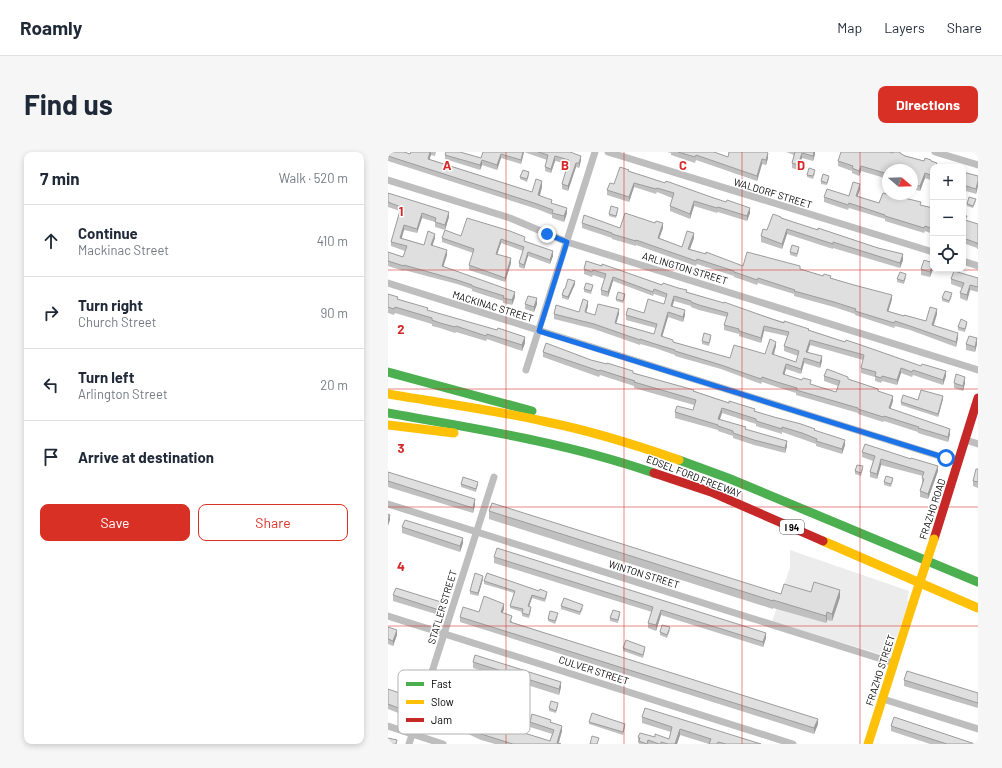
<!DOCTYPE html>
<html lang="en">
<head>
<meta charset="utf-8">
<style>
	body { margin:0; font-family:Barlow,sans-serif; background:#f6f6f7; color:#1f2937 }
	.controls { position:absolute; right:12px; top:12px; display:grid; overflow:hidden; border-radius:8px; box-shadow:0 2px 6px #0003 }
	.controls button { width:36px; height:36px; display:grid; place-items:center; padding:0; border:0; border-bottom:1px solid #e0e1e3; background:#fff; color:#1f2937; font:20px sans-serif }
	.compass { position:absolute; left:494px; top:12px; width:36px; height:36px; border-radius:50%; background:#fff; box-shadow:0 2px 6px #0003; rotate:109deg }
	.stop { position:absolute; width:12px; height:12px; margin:-9px; border:3px solid #1a73e8; border-radius:50%; background:#fff }
	.stop.end { background:#1a73e8; border-color:#fff; box-shadow:0 1px 4px #0008 }
	.list { margin:0; padding:0; list-style:none }
	h2 { display:flex; justify-content:space-between; align-items:center; height:52px; margin:0; padding:0 16px; font-size:17px }
	h2 small { font-size:13px; font-weight:400; color:#747a83 }
	.list li { display:grid; grid-template-columns:26px 1fr auto; gap:12px; align-items:center; box-sizing:border-box; height:72px; padding:0 16px; border-top:1px solid #e0e1e3 }
	.list b { display:block; font-size:15px; white-space:nowrap }
	.list p { margin:0; font-size:13px; white-space:nowrap; color:#747a83 }
	.list em { font-size:13px; font-style:normal; color:#747a83 }
	.actions { display:flex; gap:8px; padding:12px 16px }
	.actions a { flex:1; padding:9px 0; border:1px solid #d93025; border-radius:8px; text-align:center; font-size:14px; color:#d93025 }
	.actions .main { background:#d93025; color:#fff }
	.icon { flex:none; width:22px; height:22px; fill:none; stroke:currentColor; stroke-width:2; stroke-linecap:round; stroke-linejoin:round }
	.map { position:relative; flex:none; width:590px; height:592px; overflow:hidden; border-radius:8px }
	header { display:flex; align-items:center; gap:24px; box-sizing:border-box; height:56px; padding:0 20px; background:#fff; border-bottom:1px solid #e0e1e3 }
	header strong { font-size:19px }
	nav { display:flex; gap:22px; margin-inline-start:auto; font-size:14px }
	.intro { display:flex; align-items:center; justify-content:space-between; box-sizing:border-box; height:96px; padding:0 24px }
	h1 { margin:0; font-size:28px }
	.button { padding:10px 18px; border-radius:8px; background:#d93025; color:#fff; font-size:14px; font-weight:700 }
	main { display:flex; gap:24px; padding:0 24px }
	aside { flex:1; background:#fff; border-radius:8px; box-shadow:0 2px 6px #0003 }
	.map>svg:first-child { display:block }
</style>
</head>
<body>
<header>
<strong>Roamly</strong>
<nav><a>Map</a><a>Layers</a><a>Share</a></nav>
</header>
<div class="intro"><h1>Find us</h1><a class="button">Directions</a></div>
<main>
<aside>
<h2>7 min<small>Walk · 520 m</small></h2>
<ul class="list">
<li><svg class="icon" aria-label="ahead" viewBox="0 0 24 24"><path d="M12 20V5M6 11l6-6 6 6"/></svg><div><b>Continue</b><p>Mackinac Street</p></div><em>410 m</em></li>
<li><svg class="icon" aria-label="right" viewBox="0 0 24 24"><path d="M7 20v-9h11M14 6l5 5-5 5"/></svg><div><b>Turn right</b><p>Church Street</p></div><em>90 m</em></li>
<li><svg class="icon" aria-label="left" viewBox="0 0 24 24"><path d="M17 20v-9H6M10 6l-5 5 5 5"/></svg><div><b>Turn left</b><p>Arlington Street</p></div><em>20 m</em></li>
<li><svg class="icon" aria-label="arrive" viewBox="0 0 24 24"><path d="M6 21V4h12l-3 4 3 4H6"/></svg><div><b>Arrive at destination</b></div></li>
</ul>
<div class="actions"><a class="main">Save</a><a>Share</a></div>
</aside>
<div class="map">
<svg width="590" height="592" viewBox="0 0 590 592">
	<rect width="100%" height="100%" fill="#fff"/>
	<polygon fill="#ececec" points="402,398 521,439 519,448 521,450 502,504 499,504 448,489 443,495 382,476 402,415"/>
	<g fill="none" stroke-linecap="round" stroke-linejoin="round">
		<g stroke="#bebebe" stroke-width="7">
			<polyline points="220,0 545,100"/>
			<polyline points="547,0 590,13"/>
			<polyline points="0,28 122,66 179,90 590,218"/>
			<polyline points="575,109 590,114"/>
			<polyline points="0,131 570,310"/>
			<polyline points="138,218 207,0"/>
			<polyline points="578,288 590,292"/>
			<polyline points="0,352 506,511"/>
			<polyline points="0,464 405,592"/>
			<polyline points="495,547 590,577"/>
			<polyline points="0,574 55,592"/>
			<polyline points="21,592 106,325"/>
		</g>
		<g stroke="#4caf50" stroke-width="9">
			<polyline points="0,220 144,259"/>
			<path d="M0,261c90,16 180,30 266,60"/>
			<polyline points="291,308 340,326 590,430"/>
		</g>
		<g stroke="#ffc107" stroke-width="9">
			<path d="M0,242c53,9 107,16 159,28 45,9 89,23 132,38"/>
			<polyline points="0,273 66,281"/>
			<polyline points="435,389 590,456"/>
			<polyline points="480,592 525,451"/>
		</g>
		<g stroke="#c62828" stroke-width="9">
			<polyline points="266,321 323,340 435,389"/>
			<polyline points="546,387 590,246"/>
		</g>
		<polyline stroke="#ffc107" stroke-width="9" points="525,451 546,387"/>
	</g>
	<g fill="#c0c0c0" fill-rule="evenodd">
		<polygon points="0,0 22,2 23,0 48,0 47,4 43,3 41,7 144,40 154,35 152,44 179,61 176,70 164,66 164,63 149,57 0,9"/>
		<polygon points="95,0 182,0 193,8 191,16 188,15 180,39 174,37 174,32 180,12 167,9 163,21 157,19 157,15 159,8 136,0 133,12 113,6 109,18 94,13 92,18 57,7 57,3 93,6"/>
		<polygon points="279,0 326,0 340,5 380,6 378,13 374,12 369,29 308,8 307,11 283,3 283,1"/>
		<polygon points="398,0 427,0 427,2 425,9 414,6 410,18 404,16 404,11 406,3"/>
		<polygon points="505,1 512,2 536,9 543,9 545,15 545,29 537,26 532,39 524,37 524,18 500,18 500,27 473,19 471,24 464,21 464,19 450,14 450,9"/>
		<polygon points="241,19 362,61 359,69 330,60 329,61 306,54 302,67 282,59 282,54 284,46 269,40 268,42 246,35 241,50 219,43 219,38"/>
		<polygon points="575,20 590,24 590,34 588,42 575,38"/>
		<polygon points="427,21 425,27 419,25 419,23"/>
		<polygon points="141,23 139,30 132,27 132,25"/>
		<polygon points="441,27 439,33 433,32 433,29"/>
		<polygon points="472,37 470,44 491,51 533,53 545,56 545,82 537,79 536,81 497,69 497,67 461,56 460,58 436,50 436,45 461,44"/>
		<polygon points="0,41 61,65 57,78 47,75 47,70 34,66 29,81 16,78 14,86 36,93 47,86 44,93 59,103 55,114 127,145 124,153 115,151 115,149 84,139 84,137 69,132 16,118 16,119 0,114 0,100 15,105 17,99 3,94 3,90 12,59 0,55"/>
		<polygon points="588,49 585,56 579,54 579,52"/>
		<polygon points="230,59 228,66 221,64 221,62"/>
		<polygon points="575,63 579,69 590,72 590,97 589,97 589,96 575,91"/>
		<polygon points="393,66 515,108 512,116 445,96 445,97 399,82 394,97 373,90 373,84"/>
		<polygon points="194,71 232,76 275,76 271,86 294,95 306,86 302,97 355,114 412,117 443,126 504,147 500,159 516,164 538,169 549,162 546,173 570,186 568,195 522,178 507,174 506,176 467,163 467,162 446,155 406,144 406,142 370,131 369,133 355,128 346,125 346,124 309,112 308,114 248,93 248,94 224,87 224,86 194,76"/>
		<polygon points="73,84 137,89 165,104 162,112 140,104 136,117 131,115 131,111 135,99 113,91 109,102 123,111 117,130 81,118 81,113 85,101 54,90 54,86"/>
		<polygon points="411,98 409,105 402,103 402,100"/>
		<path d="M198,109l76,24 25,7 122,38 137,46 -3,9 -30,-10 -1,2 -11,-4 -4,12 -15,-4 -1,2 -6,-2v-4l-14,-4v-5l2,-8 -53,-15 -2,7 14,9 -2,7 -16,-5 -3,11 -15,-5 -2,6 27,10 25,7 2,-6 -14,-5v-5l24,3 30,12 15,10 -3,8 60,25 -2,8 -30,-9v-1l-34,-11 -1,1 -25,-8v-1l-62,-18v-2l-19,-6 -15,-5 -1,2 -40,-15 -46,-13v-1l-20,-7 -15,-4v1l-46,-16 -40,-10v-5l25,-2 9,-6 -2,7 9,2 24,-1 -3,9 38,11 2,-6 -30,-8v-5l18,-2 20,-9 2,-6 -12,-4 -1,2 -40,-15 -5,16 -7,-2v-5l4,-11 -12,-4 -1,2 -8,-3v-5zM286,149l17,5v1l8,3 28,7 -3,8v5l15,4v2l22,7 3,-12 23,5 -3,10v5l14,5 -2,6 -22,-7 2,-9 -11,8 -35,4 -57,-16 -11,-6 6,-19 15,5 2,-7 -13,-9z"/>
		<polygon points="533,117 545,117 542,125 533,123"/>
		<polygon points="518,125 516,132 509,130 509,127"/>
		<polygon points="590,126 590,140 582,138 579,149 572,146 572,141 574,136 563,132 563,127"/>
		<polygon points="187,132 180,148 174,146 174,143 177,137"/>
		<polygon points="205,135 203,142 196,140 196,137"/>
		<polygon points="0,142 10,147 40,158 137,191 134,199 99,187 98,189 68,180 67,181 52,176 44,174 44,172 7,161 6,163 0,161"/>
		<polygon points="564,144 561,151 554,149 554,146"/>
		<polygon points="237,145 235,151 228,149 228,147"/>
		<polygon points="137,152 149,152 146,160 137,157"/>
		<polygon points="579,172 577,180 570,178 570,175"/>
		<polygon points="323,186 321,194 314,192 314,189"/>
		<polygon points="578,192 589,192 587,200 578,198"/>
		<polygon points="155,200 203,208 306,239 427,279 457,293 454,302 428,294 428,292 414,287 394,280 394,282 368,274 368,272 334,261 332,267 399,294 397,301 366,293 345,286 345,284 330,279 330,278 287,266 287,260 305,258 306,253 246,236 246,234 212,223 211,225 155,205"/>
		<polygon points="566,231 577,231 575,239 566,236"/>
		<polygon points="555,247 550,265 513,253 513,250"/>
		<polygon points="474,300 550,319 540,347 532,345 532,339 534,332 534,326 535,324 493,313 489,327 482,325 482,320 485,309 474,305"/>
		<polygon points="475,317 473,324 467,322 467,319"/>
		<polygon points="590,317 590,336 585,334 585,329"/>
		<polygon points="0,320 87,353 85,361 0,335"/>
		<polygon points="505,328 503,335 496,333 496,330"/>
		<polygon points="73,332 90,332 88,340 73,335"/>
		<polygon points="101,359 393,442 423,440 452,445 444,469 439,468 438,471 385,456 385,457 101,367"/>
		<polygon points="14,375 75,391 72,400 14,381"/>
		<polygon points="106,405 378,486 375,495 273,463 268,479 260,476 260,471 264,460 106,411"/>
		<polygon points="95,427 90,444 82,442 82,439"/>
		<polygon points="96,429 159,443 157,450 144,446 141,455 143,458 141,466 134,464 134,460 122,456 122,454 126,441 96,432"/>
		<polygon points="5,443 53,456 51,463 5,449"/>
		<polygon points="173,454 195,456 192,463 173,457"/>
		<polygon points="116,457 114,461 124,469 124,470 430,572 426,582 72,470 72,465 91,460"/>
		<polygon points="232,463 230,471 222,469 222,466"/>
		<polygon points="170,464 167,472 160,469 160,467"/>
		<polygon points="0,475 9,483 5,494 0,492"/>
		<polygon points="282,478 279,486 272,483 272,480"/>
		<polygon points="235,496 257,498 255,506 235,499"/>
		<polygon points="85,510 173,535 171,543 85,516"/>
		<polygon points="516,528 590,541 590,556 516,534"/>
		<polygon points="0,537 23,550 18,564 0,557"/>
		<polygon points="170,554 168,561 161,559 161,556"/>
		<polygon points="254,565 373,592 321,592 292,583 289,592 251,592 251,591 250,591 250,585 267,585 281,587 283,580 254,571"/>
		<polygon points="41,566 162,589 164,582 142,575 142,570 163,570 174,579 171,591 173,592 107,592 93,588 80,582 41,571"/>
		<polygon points="201,570 237,575 235,583 201,572"/>
		<polygon points="503,574 587,592 542,592 503,579"/>
	</g>
	<g fill="#9c9c9c">
		<polygon points="42,0 43,0 43,3 40,12 40,7"/>
		<polygon points="135,0 136,0 133,12 133,8"/>
		<polygon points="426,0 427,0 427,2 425,9 425,4"/>
		<polygon points="380,1 380,6 378,13 378,8"/>
		<polygon points="414,1 414,6 410,18 410,13"/>
		<polygon points="113,2 113,6 109,18 109,13"/>
		<polygon points="167,4 167,9 163,21 163,17"/>
		<polygon points="193,4 193,8 191,16 191,11"/>
		<polygon points="374,7 374,12 369,29 369,24"/>
		<polygon points="94,8 94,13 92,18 92,13"/>
		<polygon points="188,11 188,15 180,39 180,34"/>
		<polygon points="473,14 473,19 471,24 471,19"/>
		<polygon points="537,21 537,26 532,39 532,34"/>
		<polygon points="154,29 154,35 150,49 150,43"/>
		<polygon points="590,29 590,34 588,42 588,37"/>
		<polygon points="246,31 246,35 241,50 241,45"/>
		<polygon points="472,32 472,37 468,49 468,44"/>
		<polygon points="306,49 306,54 302,67 302,62"/>
		<polygon points="179,56 179,61 176,70 176,64"/>
		<polygon points="362,56 362,61 359,69 359,64"/>
		<polygon points="61,60 61,65 57,78 57,73"/>
		<polygon points="34,61 34,66 29,81 29,77"/>
		<polygon points="275,71 275,76 270,90 270,86"/>
		<polygon points="16,73 16,78 12,91 12,86"/>
		<polygon points="399,77 399,82 394,97 394,92"/>
		<polygon points="306,81 306,86 300,102 300,97"/>
		<polygon points="47,82 47,86 43,98 43,93"/>
		<polygon points="113,87 113,91 108,106 108,102"/>
		<polygon points="59,98 59,103 54,119 54,114"/>
		<polygon points="165,99 165,104 162,112 162,108"/>
		<polygon points="140,100 140,104 136,117 136,113"/>
		<polygon points="515,102 515,108 512,116 512,111"/>
		<polygon points="123,106 123,111 117,130 117,126"/>
		<polygon points="545,111 545,117 542,125 542,120"/>
		<polygon points="225,125 225,129 220,145 220,140"/>
		<polygon points="187,129 187,132 180,148 180,145"/>
		<polygon points="582,133 582,138 579,149 579,143"/>
		<polygon points="127,140 127,145 124,153 124,148"/>
		<polygon points="504,143 504,147 499,164 499,159"/>
		<polygon points="286,144 286,149 283,159 283,154"/>
		<polygon points="149,146 149,152 146,160 146,155"/>
		<polygon points="200,149 200,154 197,165 197,160"/>
		<polygon points="231,157 231,162 227,176 227,171"/>
		<polygon points="549,157 549,162 544,177 544,173"/>
		<polygon points="297,158 297,163 295,170 295,165"/>
		<polygon points="280,160 280,165 273,189 273,184"/>
		<polygon points="376,174 376,179 373,191 373,186"/>
		<polygon points="570,181 570,186 568,195 568,190"/>
		<polygon points="137,185 137,191 134,199 134,193"/>
		<polygon points="589,186 589,192 587,200 587,195"/>
		<polygon points="422,188 422,193 418,204 418,200"/>
		<polygon points="388,190 388,194 384,207 384,202"/>
		<polygon points="434,204 434,209 432,216 432,211"/>
		<polygon points="416,206 416,211 413,222 413,217"/>
		<polygon points="398,212 398,217 395,227 395,222"/>
		<polygon points="513,216 513,221 509,233 509,228"/>
		<polygon points="558,219 558,224 555,233 555,228"/>
		<polygon points="577,225 577,231 575,239 575,234"/>
		<polygon points="505,244 505,249 501,261 501,256"/>
		<polygon points="555,244 555,247 550,265 550,262"/>
		<polygon points="334,256 334,261 330,272 330,267"/>
		<polygon points="562,277 562,282 560,290 560,285"/>
		<polygon points="457,288 457,293 454,302 454,297"/>
		<polygon points="399,289 399,294 397,301 397,296"/>
		<polygon points="493,307 493,313 489,327 489,322"/>
		<polygon points="550,314 550,319 540,347 540,342"/>
		<polygon points="87,347 87,353 85,361 85,356"/>
		<polygon points="2,363 2,368 0,374 0,369"/>
		<polygon points="75,386 75,391 72,400 72,394"/>
		<polygon points="95,424 95,427 90,444 90,441"/>
		<polygon points="452,438 452,445 444,469 444,462"/>
		<polygon points="144,443 144,446 140,457 140,454"/>
		<polygon points="53,450 53,456 51,463 51,458"/>
		<polygon points="116,452 116,457 113,466 113,460"/>
		<polygon points="273,458 273,463 268,479 268,473"/>
		<polygon points="439,460 439,468 438,471 438,464"/>
		<polygon points="9,478 9,483 5,494 5,489"/>
		<polygon points="378,481 378,486 375,495 375,490"/>
		<polygon points="173,530 173,535 171,543 171,537"/>
		<polygon points="23,545 23,550 18,564 18,559"/>
		<polygon points="430,567 430,572 426,582 426,576"/>
		<polygon points="174,574 174,579 170,592 169,591"/>
		<polygon points="292,577 292,583 289,592 287,592"/>
	</g>
	<g fill="#dfdfdf" stroke="#9c9c9c" fill-rule="evenodd">
		<polygon points="0,0 16,0 22,2 23,0 42,0 40,7 144,40 148,27 154,29 150,43 164,48 163,51 179,56 176,64 164,61 165,58 149,52 0,4"/>
		<polygon points="58,0 72,0 93,6 95,0 135,0 133,8 113,2 109,13 94,8 92,13 57,3"/>
		<polygon points="150,0 182,0 193,4 191,11 188,11 180,34 174,32 181,8 167,4 163,17 157,15 160,3"/>
		<polygon points="290,0 326,0 340,5 341,0 378,0 380,1 378,8 374,7 369,24 308,3 307,5"/>
		<polygon points="407,0 426,0 425,4 414,1 410,13 404,11"/>
		<polygon points="453,0 501,0 505,1 505,0 512,0 512,1 517,4 536,9 537,6 543,8 543,9 549,11 547,15 548,15 545,15 545,24 537,21 532,34 524,32 524,18 500,18 500,22 473,14 471,19 464,16 465,14 450,9"/>
		<polygon points="232,15 241,18 240,19 262,26 277,31 278,29 323,45 338,50 339,48 362,56 359,64 330,55 329,56 306,49 302,62 282,54 286,41 269,36 268,37 246,31 241,45 219,38 222,31 226,32"/>
		<polygon points="421,16 427,18 425,24 419,23"/>
		<polygon points="135,18 141,20 139,27 132,25"/>
		<polygon points="575,20 590,24 590,29 588,37 575,33"/>
		<polygon points="435,22 441,24 439,31 433,29"/>
		<polygon points="465,30 472,32 468,44 491,51 495,41 533,50 532,53 545,56 545,77 537,74 536,76 497,64 497,63 461,51 460,53 436,45 439,37 461,44"/>
		<polygon points="0,41 61,60 57,73 47,70 48,66 34,61 29,77 16,73 12,86 36,93 40,79 47,82 43,93 59,98 54,114 127,140 124,148 115,146 116,144 84,134 84,133 69,128 16,113 16,114 0,109 0,100 15,105 19,94 3,90 13,55 0,50"/>
		<polygon points="581,45 588,47 585,54 579,52"/>
		<polygon points="223,54 230,56 228,64 221,62"/>
		<polygon points="237,61 267,71 268,69 275,71 270,86 294,95 299,79 306,81 300,97 318,102 318,100 355,114 359,100 412,114 412,117 435,124 436,122 443,124 442,126 466,133 504,143 499,159 516,164 516,163 538,169 542,155 549,157 544,173 570,181 568,190 522,174 507,169 506,171 467,159 468,157 446,150 406,139 407,138 370,126 369,128 355,123 346,120 346,119 309,107 308,109 248,88 248,89 224,82 224,81 194,71 196,63 232,76"/>
		<polygon points="385,62 393,65 393,66 430,78 430,76 490,96 515,102 512,111 445,90 445,92 399,77 394,92 373,84 375,77 379,78"/>
		<polygon points="575,63 579,64 577,68 590,72 590,92 589,92 589,91 575,86"/>
		<polygon points="79,66 122,79 137,85 136,89 165,99 162,108 140,100 136,113 131,111 136,95 113,87 108,102 123,106 117,126 81,113 86,97 54,86 57,78 73,84"/>
		<polygon points="404,93 411,95 409,102 402,100"/>
		<polygon points="536,108 545,111 542,120 533,117"/>
		<path d="M198,109l16,5v-2l60,21 1,-2 15,5 9,2 -1,2 38,11v-1l45,16 15,5v-2l25,8 -1,1 37,12 1,-2 15,5 60,21 1,-2 24,7 -3,9 -30,-10 -1,2 -11,-4 -4,12 -15,-4 -1,2 -6,-2 1,-4 -15,-4 3,-13 -54,-15 -4,12 16,4 -2,7 -16,-5 -3,11 -15,-5 -3,10 19,6 1,-2 8,2 -1,4 26,8 4,-11 -16,-5 3,-7 21,8v2l30,10v2l15,5 -4,12 61,21 -2,8 -30,-9 1,-1 -35,-11 -1,1 -25,-8v-1l-62,-18 1,-2 -20,-6 -15,-5 -1,2 -40,-14 -46,-14v-1l-20,-6 -15,-5v1l-46,-16 -40,-10 2,-9 23,7 4,-13 5,2 -3,11 10,3 3,-11 21,5 -4,14 39,11 3,-10 -31,-9 2,-7 16,5 4,-14 16,5 3,-10 -13,-5 -1,3 -40,-15 -5,15 -7,-2 5,-16 -13,-4 -1,2 -8,-3zM286,144l17,5v1l8,3 29,8 -4,12 15,4v2l22,7 3,-12 25,6 -5,14 15,5 -3,11 -24,-8 4,-12 -6,-3 -5,15 -31,-9 -4,13 -57,-16v-2l-12,-4 7,-24 15,5 2,-7 -14,-4z"/>
		<polygon points="566,119 590,126 590,135 582,133 579,143 572,141 576,131 563,127"/>
		<polygon points="512,120 518,122 516,129 509,127"/>
		<polygon points="180,127 187,129 180,145 174,143 176,137 177,137"/>
		<polygon points="198,131 205,133 203,139 196,137"/>
		<polygon points="557,139 564,141 561,149 554,146"/>
		<polygon points="230,140 237,142 235,149 228,147"/>
		<polygon points="0,142 10,145 9,147 40,156 39,158 109,178 110,176 137,185 134,193 99,182 98,184 68,174 67,175 52,171 44,168 44,166 7,155 6,157 0,155"/>
		<polygon points="140,144 149,146 146,155 137,152"/>
		<polygon points="573,167 579,170 577,177 570,175"/>
		<polygon points="316,181 323,183 321,191 314,189"/>
		<polygon points="581,184 589,186 587,195 578,192"/>
		<polygon points="158,191 203,208 219,212 219,211 245,219 245,221 306,238 305,239 341,251 341,249 367,257 366,259 386,265 413,272 427,277 426,278 457,288 454,297 428,289 429,287 414,281 394,275 394,277 368,269 368,267 334,256 330,267 358,275 357,277 399,289 397,296 366,288 345,281 345,279 330,274 330,273 287,260 289,254 305,258 308,248 246,230 247,229 212,218 211,219 155,200"/>
		<polygon points="568,222 577,225 575,234 566,231"/>
		<polygon points="533,238 555,244 550,262 513,250 515,243 530,248"/>
		<polygon points="477,292 523,307 523,306 550,314 540,342 532,339 536,327 534,326 536,320 493,307 489,322 482,320 487,304 474,300"/>
		<polygon points="469,313 475,314 473,321 467,319"/>
		<polygon points="588,317 590,317 590,330 585,329"/>
		<polygon points="0,320 87,347 85,356 0,329"/>
		<polygon points="498,324 505,326 503,332 496,330"/>
		<polygon points="75,325 90,330 88,337 73,332"/>
		<polygon points="104,351 393,442 396,432 423,440 426,430 452,438 444,462 439,460 438,464 385,448 385,449 101,359"/>
		<polygon points="0,362 2,363 0,369"/>
		<polygon points="17,368 75,386 72,394 14,375"/>
		<polygon points="109,396 378,481 375,490 273,458 268,473 260,471 265,455 106,405"/>
		<polygon points="87,421 95,424 90,441 82,439"/>
		<polygon points="99,421 151,439 152,437 159,440 157,447 144,443 140,454 143,455 141,463 134,461 135,457 122,454 127,439 96,429"/>
		<polygon points="8,436 53,450 51,458 5,443"/>
		<polygon points="96,444 116,452 113,460 124,464 122,470 430,567 426,576 72,465 75,455 91,460"/>
		<polygon points="176,446 195,453 192,460 173,454"/>
		<polygon points="225,458 232,460 230,468 222,466"/>
		<polygon points="162,459 170,461 167,469 160,467"/>
		<polygon points="274,473 282,475 279,483 272,480"/>
		<polygon points="0,475 9,478 5,489 0,487"/>
		<polygon points="238,488 257,495 255,503 235,496"/>
		<polygon points="87,503 173,530 171,537 85,510"/>
		<polygon points="519,519 590,541 590,551 516,528"/>
		<polygon points="0,537 23,545 18,559 0,552"/>
		<polygon points="163,549 170,551 168,559 161,556"/>
		<polygon points="46,553 162,589 166,578 142,570 144,562 163,568 162,570 174,574 169,591 173,592 125,592 93,582 80,577 41,566"/>
		<polygon points="257,556 373,592 338,592 330,590 329,592 321,592 323,587 292,577 287,592 280,592 273,590 273,592 271,592 260,588 259,592 251,589 252,586 250,585 252,581 267,585 267,582 281,587 284,575 254,565"/>
		<polygon points="204,561 237,572 235,580 201,570"/>
		<polygon points="506,565 587,592 559,592 503,574"/>
		<polygon points="204,584 211,586 209,592 202,592"/>
		<polygon points="0,586 9,588 8,592 0,592"/>
	</g>
	<g fill="none" stroke-linecap="round" stroke-linejoin="round">
		<polyline stroke="#1a73e8" stroke-width="5" points="159,82 179,90 151,179 558,306"/>
	</g>
	<path fill="none" stroke="#d62828" stroke-width="1" stroke-opacity="0.55" d="M118,0v592M236,0v592M354,0v592M472,0v592M0,118h590M0,237h590M0,355h590M0,474h590"/>
	<g text-anchor="middle" dominant-baseline="central" stroke-width="3" stroke-linejoin="round" paint-order="stroke">
		<rect fill="#fff" stroke="#4c4c4c" stroke-width="1" x="392" y="368" width="24" height="14" rx="3"/>
		<g font-size="9" font-weight="bold" fill="#000">
			<text x="404" y="375">I 94</text>
		</g>
		<g font-size="10" fill="#000" stroke="#fff">
			<text transform="translate(385 41) rotate(17)">WALDORF STREET</text>
			<text transform="translate(297 116) rotate(17)">ARLINGTON STREET</text>
			<text transform="translate(105 154) rotate(17)">MACKINAC STREET</text>
			<text transform="translate(306 324) rotate(21)">EDSEL FORD FREEWAY</text>
			<text transform="translate(544 357) rotate(-72)">FRAZHO ROAD</text>
			<text transform="translate(256 422) rotate(17)">WINTON STREET</text>
			<text transform="translate(54 455) rotate(-73)">STATLER STREET</text>
			<text transform="translate(206 518) rotate(18)">CULVER STREET</text>
			<text transform="translate(492 518) rotate(-72)">FRAZHO STREET</text>
		</g>
	</g>
	<rect x="10" y="518" width="132" height="64" rx="6" fill="#fff" stroke="#b2b2b2" stroke-width="1"/>
	<rect x="18" y="530" width="18" height="4" fill="#4caf50"/>
	<rect x="18" y="548" width="18" height="4" fill="#ffc107"/>
	<rect x="18" y="566" width="18" height="4" fill="#c62828"/>
	<g font-size="11" fill="#000">
		<text x="43" y="536">Fast</text>
		<text x="43" y="554">Slow</text>
		<text x="43" y="572">Jam</text>
	</g>
	<g font-size="13" text-anchor="middle" font-weight="bold" fill="#d62828" stroke="#fff" stroke-width="3" stroke-linejoin="round" paint-order="stroke">
		<text x="59" y="18">A</text>
		<text x="177" y="18">B</text>
		<text x="295" y="18">C</text>
		<text x="413" y="18">D</text>
		<text x="13" y="64">1</text>
		<text x="13" y="182">2</text>
		<text x="13" y="301">3</text>
		<text x="13" y="419">4</text>
	</g>
</svg>
<div class="controls">
<button>+</button>
<button>−</button>
<button><svg class="icon" aria-label="locate" viewBox="0 0 24 24"><circle cx="12" cy="12" r="6"/><path d="M12 2v4M12 18v4M2 12h4M18 12h4"/></svg></button>
</div>
<svg class="compass" viewBox="-18 -18 36 36"><path d="M0-13l5 13h-10z" fill="#e53935"/><path d="M0 13l5-13h-10z" fill="#747a83"/></svg>
<div class="stop" style="left:558px;top:306px"></div>
<div class="stop end" style="left:159px;top:82px"></div>
</div>
</main>
</body>
</html>
